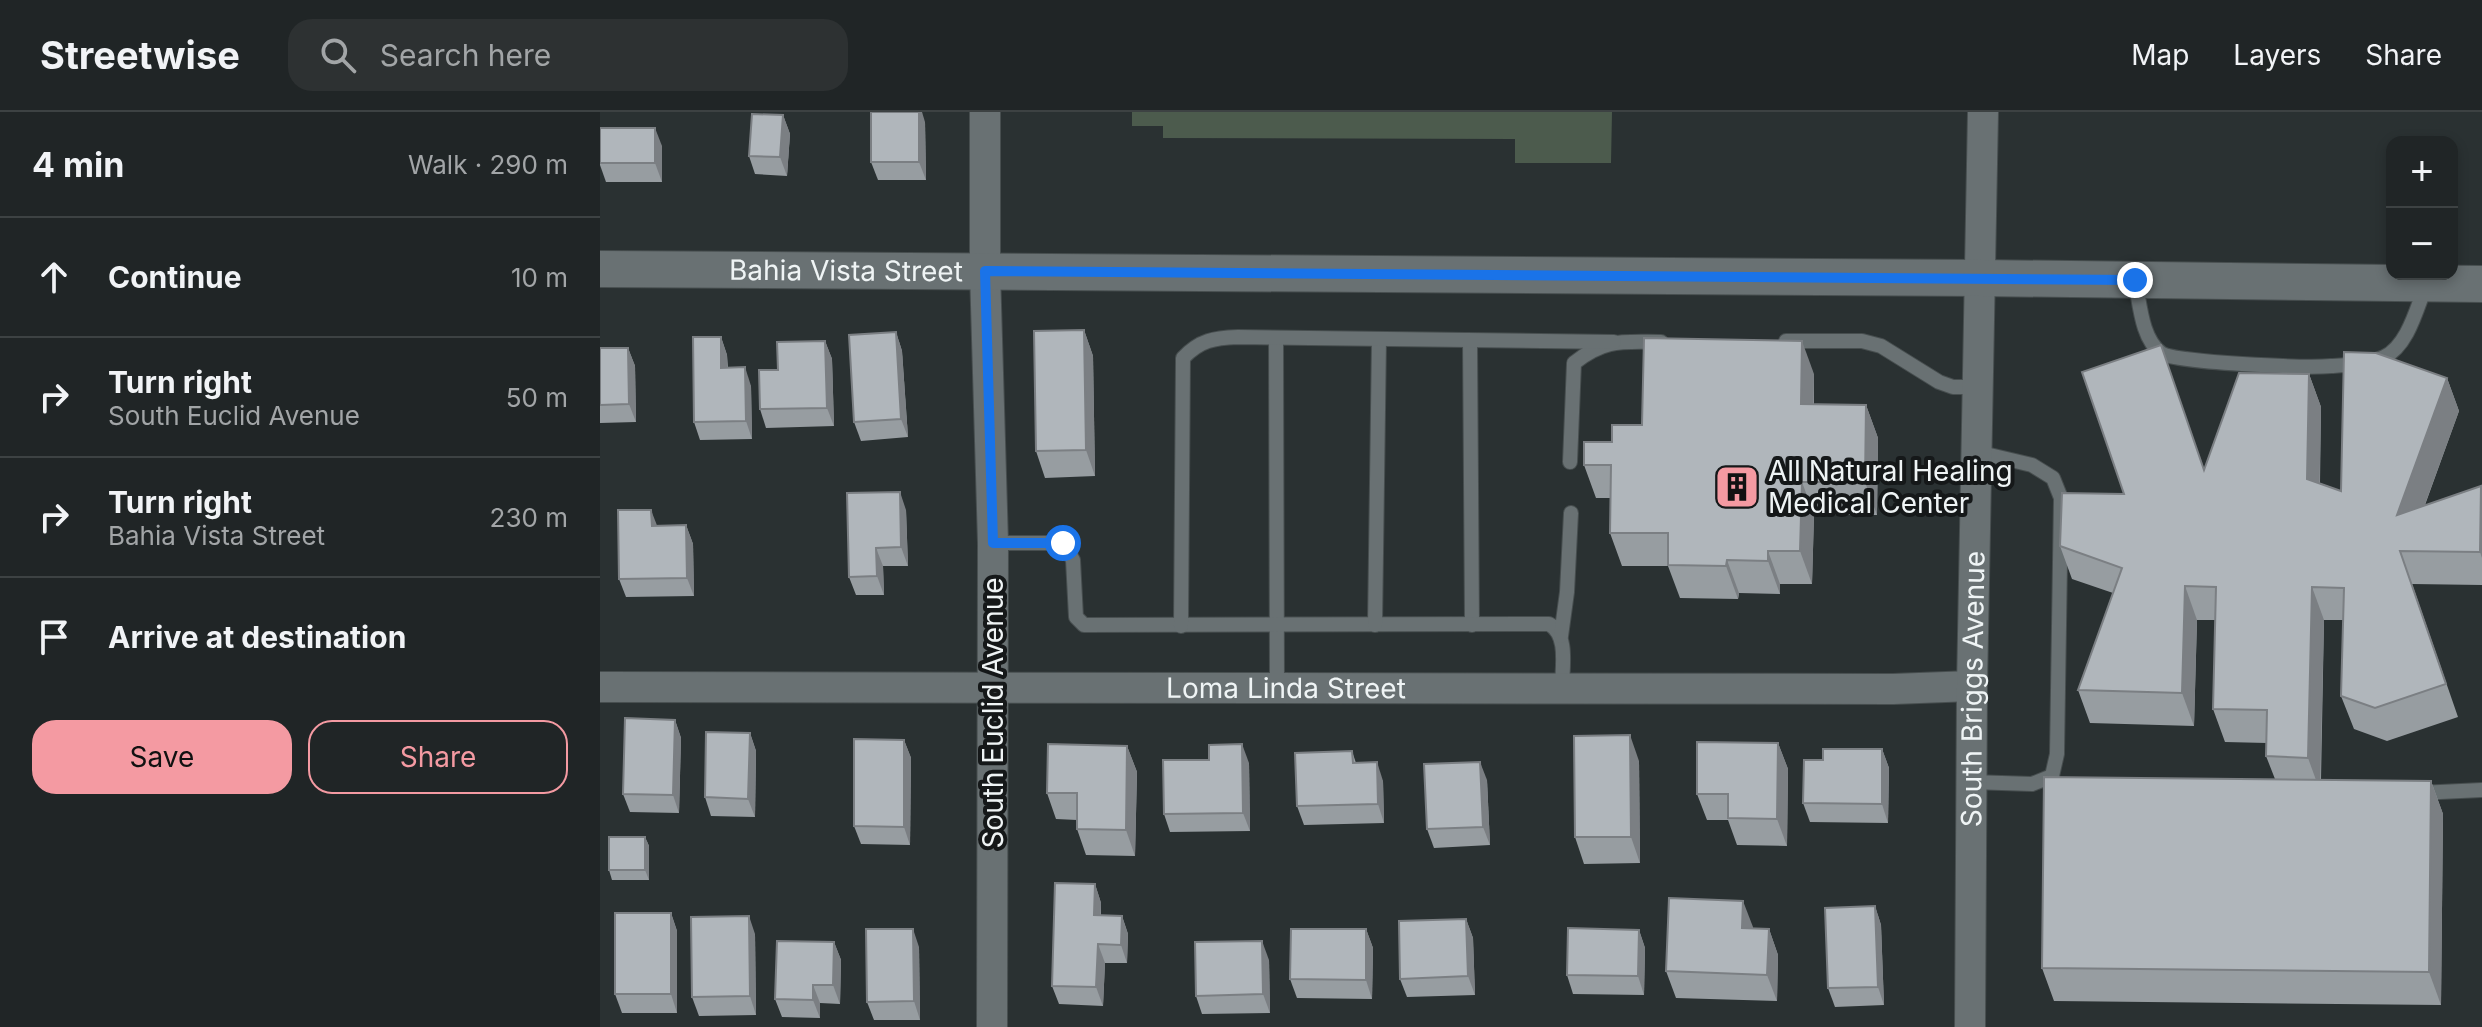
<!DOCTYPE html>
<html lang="en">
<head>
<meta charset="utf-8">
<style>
	body { margin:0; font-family:Inter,sans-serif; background:#2d3132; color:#f1f3f6 }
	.controls { position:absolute; right:24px; top:24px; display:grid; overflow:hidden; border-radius:16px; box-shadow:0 4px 12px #0003 }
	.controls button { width:72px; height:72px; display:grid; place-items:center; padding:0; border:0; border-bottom:2px solid #3d4243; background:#202526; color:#f1f3f6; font:40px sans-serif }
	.stop { position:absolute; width:24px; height:24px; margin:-18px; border:6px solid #1a73e8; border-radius:50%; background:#fff }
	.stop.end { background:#1a73e8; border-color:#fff; box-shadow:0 2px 8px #0008 }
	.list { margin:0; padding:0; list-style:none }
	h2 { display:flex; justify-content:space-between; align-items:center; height:104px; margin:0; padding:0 32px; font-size:34px }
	h2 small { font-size:26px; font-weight:400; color:#a2a5a7 }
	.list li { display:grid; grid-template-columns:52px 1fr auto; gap:24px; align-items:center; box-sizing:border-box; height:120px; padding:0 32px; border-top:2px solid #3d4243 }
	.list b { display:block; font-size:30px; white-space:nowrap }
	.list p { margin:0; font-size:26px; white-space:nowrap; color:#a2a5a7 }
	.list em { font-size:26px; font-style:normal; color:#a2a5a7 }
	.actions { display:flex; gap:16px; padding:24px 32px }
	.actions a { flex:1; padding:18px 0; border:2px solid #f49aa2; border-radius:24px; text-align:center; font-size:28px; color:#f49aa2 }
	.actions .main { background:#f49aa2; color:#111 }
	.icon { flex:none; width:44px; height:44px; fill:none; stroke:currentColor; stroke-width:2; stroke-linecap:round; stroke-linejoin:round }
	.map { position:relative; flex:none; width:1882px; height:915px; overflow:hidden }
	header { display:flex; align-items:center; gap:48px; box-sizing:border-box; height:112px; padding:0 40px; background:#202526; border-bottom:2px solid #3d4243 }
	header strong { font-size:38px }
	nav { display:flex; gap:44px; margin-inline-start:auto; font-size:28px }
	.search { width:560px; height:72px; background:#2d3132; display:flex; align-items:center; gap:20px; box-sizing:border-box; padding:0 28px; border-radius:24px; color:#a2a5a7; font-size:30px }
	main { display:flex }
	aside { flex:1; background:#202526 }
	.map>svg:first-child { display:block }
</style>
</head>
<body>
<header>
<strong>Streetwise</strong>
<div class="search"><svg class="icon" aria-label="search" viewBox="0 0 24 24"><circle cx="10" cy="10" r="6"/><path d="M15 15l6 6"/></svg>Search here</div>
<nav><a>Map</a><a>Layers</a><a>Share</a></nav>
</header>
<main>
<aside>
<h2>4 min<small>Walk · 290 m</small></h2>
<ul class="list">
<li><svg class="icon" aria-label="ahead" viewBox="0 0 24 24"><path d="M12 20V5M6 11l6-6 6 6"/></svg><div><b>Continue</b></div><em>10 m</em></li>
<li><svg class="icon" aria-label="right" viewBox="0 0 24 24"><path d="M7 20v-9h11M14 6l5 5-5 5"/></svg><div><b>Turn right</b><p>South Euclid Avenue</p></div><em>50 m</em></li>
<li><svg class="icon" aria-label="right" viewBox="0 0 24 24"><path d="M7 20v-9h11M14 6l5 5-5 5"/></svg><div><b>Turn right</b><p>Bahia Vista Street</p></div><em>230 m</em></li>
<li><svg class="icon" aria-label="arrive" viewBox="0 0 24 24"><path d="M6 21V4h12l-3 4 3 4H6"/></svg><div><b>Arrive at destination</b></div></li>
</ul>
<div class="actions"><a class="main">Save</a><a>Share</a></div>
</aside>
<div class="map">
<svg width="1882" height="915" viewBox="0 0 1882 915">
	<rect width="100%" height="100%" fill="#2a3132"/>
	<polygon fill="#4c5b4d" points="532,0 1012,0 1011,51 915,51 915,27 563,26 563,14 532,14"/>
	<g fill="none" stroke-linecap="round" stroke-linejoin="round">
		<g stroke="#474e4f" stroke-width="16">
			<g id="service">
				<path d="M1535,168c5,23 6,58 26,73 13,10 147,15 170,13 17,-1 38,-2 53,-9 24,-11 33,-50 42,-72"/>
				<polyline points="676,226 677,577"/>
				<polyline points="870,229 872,513"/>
				<polyline points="1186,229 1262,229 1281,234 1339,270 1353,275 1379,275"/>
				<path d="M970,350l4,-99c31,-25 49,-21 87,-21"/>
				<path d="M393,431h70l10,17 3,57 8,8 465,-1c20,11 13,44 13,64"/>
				<polyline points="775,513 779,227"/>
				<path d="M581,514l2,-268c17,-18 31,-20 55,-21l376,5"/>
				<polyline points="961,524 967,480 971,401"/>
				<polyline points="1371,670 1432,672 1452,664 1457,642 1461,386 1453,366 1432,353 1377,340"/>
				<polyline points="1819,681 1882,678"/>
			</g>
		</g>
		<g stroke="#474e4f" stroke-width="32">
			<g id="minor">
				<polyline points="385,0 385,159 393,431 392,915"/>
				<path id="s1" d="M0,575l1293,2 79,-3"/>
				<path id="s2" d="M1370,915l2,-341 11,-574"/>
			</g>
		</g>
		<g stroke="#474e4f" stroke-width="38">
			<g id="tertiary">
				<path id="s3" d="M0,157l1381,9 501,6"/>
			</g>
		</g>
		<use href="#service" stroke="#697173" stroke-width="14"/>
		<use href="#minor" stroke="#697173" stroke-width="30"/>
		<use href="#tertiary" stroke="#697173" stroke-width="36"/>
	</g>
	<g fill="#979da1">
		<polygon points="183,3 190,22 187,64 155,62 149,44"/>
		<polygon points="325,10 326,68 278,68 271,50"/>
		<polygon points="0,16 62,34 62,70 6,70 0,53"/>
		<polygon points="484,218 493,244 495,364 445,366 436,339"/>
		<polygon points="296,220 302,239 308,325 261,329 254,310"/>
		<polygon points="121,225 127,243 128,256 151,274 152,327 100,328 94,310"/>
		<polygon points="225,229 232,247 234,314 166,316 160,297 178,258"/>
		<polygon points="0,236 28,236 35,254 36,310 0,311"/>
		<polygon points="1214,262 1214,292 1266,293 1278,326 1277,403 1214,403 1212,472 1180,472 1180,482 1139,481 1138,487 1080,486 1068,454 1022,454 1010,421 1010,386 996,386 984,353 1012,330 1042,313"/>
		<polygon points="1709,262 1721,295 1720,371 1741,379 1847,266 1859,299 1825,393 1881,374 1882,376 1882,473 1812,472 1858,605 1787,629 1754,617 1741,584 1743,508 1724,508 1721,668 1831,669 1843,702 1841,893 1454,889 1442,856 1675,667 1666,644 1667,631 1625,630 1613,597 1615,508 1597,508 1594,614 1490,611 1478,578 1513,481 1472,467 1460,434 1524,382 1604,357"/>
		<polygon points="306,398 308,454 283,454 284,483 256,483 249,465"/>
		<polygon points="86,413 93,432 94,484 26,485 19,467 57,414"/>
		<polygon points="75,608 81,626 79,701 30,700 23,682"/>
		<polygon points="150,621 156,639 155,705 111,704 105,685"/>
		<polygon points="304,628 311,646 310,733 261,732 254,714"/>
		<polygon points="1178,631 1188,657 1187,734 1137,733 1128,708 1107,708 1097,682"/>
		<polygon points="527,634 537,660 535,744 486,743 477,717 477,708 456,707 447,681"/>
		<polygon points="1282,637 1289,656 1288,711 1210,710 1203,691 1223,648"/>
		<polygon points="752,639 756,651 783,669 784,711 704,713 697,694"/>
		<polygon points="1039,649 1040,751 984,752 975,725"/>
		<polygon points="649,651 650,719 570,720 564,702"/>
		<polygon points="887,668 890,733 834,736 827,717"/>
		<polygon points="45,725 49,734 49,768 12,768 9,758"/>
		<polygon points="495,772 501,791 501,803 522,804 528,822 527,851 505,851 503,894 459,892 452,874"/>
		<polygon points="1275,794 1281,813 1284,893 1235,895 1228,876"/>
		<polygon points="71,801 77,819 77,901 22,901 15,882"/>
		<polygon points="866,807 873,826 875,883 807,885 800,867"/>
		<polygon points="1153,815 1153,816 1169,817 1178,843 1177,889 1076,886 1066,859"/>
		<polygon points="766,817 773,836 772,887 697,886 690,867"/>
		<polygon points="1039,818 1045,836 1044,883 973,882 967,863"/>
		<polygon points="155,822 156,903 99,904 92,885"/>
		<polygon points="234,830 241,848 240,892 220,891 220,906 182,905 175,887"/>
		<polygon points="319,835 320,908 274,908 267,890"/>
		<polygon points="669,848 670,901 602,902 596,884"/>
	</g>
	<g fill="#7b7f83">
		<polygon points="319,0 322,0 325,10 326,68 319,50"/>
		<polygon points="183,3 190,22 187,64 180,45"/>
		<polygon points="55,16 62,34 62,70 55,51"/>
		<polygon points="484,218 493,244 495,364 486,338"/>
		<polygon points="296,220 302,239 308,325 301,307"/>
		<polygon points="121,225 127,243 128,274 121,256"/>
		<polygon points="225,229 232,247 234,314 227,296"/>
		<polygon points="1202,229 1214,262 1213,325 1201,292"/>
		<polygon points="28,236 35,254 36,310 29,292"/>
		<polygon points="145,255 151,274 152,327 146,309"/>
		<polygon points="1709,262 1721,295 1719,400 1707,367"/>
		<polygon points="1847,266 1859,299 1809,436 1797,403"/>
		<polygon points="1266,293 1278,326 1277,403 1265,370"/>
		<polygon points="1202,370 1214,403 1212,472 1200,439"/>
		<polygon points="1881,374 1882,376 1882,446 1880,440"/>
		<polygon points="300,380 306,398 308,454 301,435"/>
		<polygon points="51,398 58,416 52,414"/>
		<polygon points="86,413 93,432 94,484 87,466"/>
		<polygon points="276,436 283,454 284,483 277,464"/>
		<polygon points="1168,439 1180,472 1180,482 1168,449"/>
		<polygon points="1127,448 1139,481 1138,487 1126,454"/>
		<polygon points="1585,474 1597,508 1594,614 1582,581"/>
		<polygon points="1712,475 1724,508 1720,679 1708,646"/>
		<polygon points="75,608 81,626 79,701 73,683"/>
		<polygon points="150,621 156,639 155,705 148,687"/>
		<polygon points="1030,623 1039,649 1040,751 1031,725"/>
		<polygon points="304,628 311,646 310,733 304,715"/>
		<polygon points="1178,631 1188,657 1187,734 1177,707"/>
		<polygon points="642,632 649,651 650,719 643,701"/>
		<polygon points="527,634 537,660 535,744 526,718"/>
		<polygon points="1282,637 1289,656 1288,711 1282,692"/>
		<polygon points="777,650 783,669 784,711 778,692"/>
		<polygon points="880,650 887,668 890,733 883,715"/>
		<polygon points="1831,669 1843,702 1841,893 1829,860"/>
		<polygon points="45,725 49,734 49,768 45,758"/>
		<polygon points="495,772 501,791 500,821 494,803"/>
		<polygon points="1143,789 1153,815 1152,842 1142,816"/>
		<polygon points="1275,794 1281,813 1284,893 1278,875"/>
		<polygon points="71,801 77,819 77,901 71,882"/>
		<polygon points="149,804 155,822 156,903 150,884"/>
		<polygon points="522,804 528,822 527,851 521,833"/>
		<polygon points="866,807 873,826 875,883 868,864"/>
		<polygon points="313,817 319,835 320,908 314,889"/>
		<polygon points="766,817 773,836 772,887 766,868"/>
		<polygon points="1169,817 1178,843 1177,889 1167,863"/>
		<polygon points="1039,818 1045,836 1044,883 1038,864"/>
		<polygon points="662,829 669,848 670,901 663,882"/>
		<polygon points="234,830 241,848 240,892 233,873"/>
		<polygon points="498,832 505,851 503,894 496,875"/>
		<polygon points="213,873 220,891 220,906 213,888"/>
	</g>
	<g fill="#b0b6bb" stroke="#7b7f83" stroke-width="2">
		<rect x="271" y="0" width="48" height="50"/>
		<polygon points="152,2 183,3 180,45 149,44"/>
		<rect x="0" y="16" width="55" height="35"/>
		<polygon points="484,218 486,338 436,339 434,219"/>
		<polygon points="296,220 301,307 254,310 249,223"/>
		<polygon points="93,225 121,225 121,256 145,255 146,309 94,310"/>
		<polygon points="1044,226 1202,229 1201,292 1266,293 1265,370 1202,370 1200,439 1168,439 1168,449 1127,448 1126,454 1068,453 1068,421 1010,421 1011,353 984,353 984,330 1012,330 1012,313 1042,313"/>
		<polygon points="225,229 227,296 160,297 159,258 178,258 177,230"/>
		<polygon points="1561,233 1604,358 1639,261 1709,262 1707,367 1741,379 1744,240 1776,241 1847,266 1797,403 1881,374 1880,440 1800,439 1846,572 1775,596 1741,584 1744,476 1712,475 1708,646 1666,644 1667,598 1613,597 1616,475 1585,474 1582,581 1478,578 1522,456 1460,434 1462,381 1524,382 1482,260"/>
		<polygon points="0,236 28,236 29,292 0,293"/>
		<polygon points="300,380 301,435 276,436 277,464 249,465 247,381"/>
		<polygon points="18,398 51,398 52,414 86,413 87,466 19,467"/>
		<polygon points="25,606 75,608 73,683 23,682"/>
		<polygon points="106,620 150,621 148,687 105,685"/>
		<polygon points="1030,623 1031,725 975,725 974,624"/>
		<polygon points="254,627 304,628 304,715 254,714"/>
		<polygon points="1097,630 1178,631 1177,707 1128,706 1128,682 1097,682"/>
		<polygon points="448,632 527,634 526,718 477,717 477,681 447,681"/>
		<polygon points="642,632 643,701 564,702 563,648 609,648 609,633"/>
		<polygon points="1223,637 1282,637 1282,692 1203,691 1204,648 1223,648"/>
		<polygon points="752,639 753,651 777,650 778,692 697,694 695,641"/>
		<polygon points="880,650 883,715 827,717 824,652"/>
		<polygon points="1444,665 1831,669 1829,860 1442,856"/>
		<rect x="9" y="725" width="36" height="33"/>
		<polygon points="455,771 495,772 494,803 522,804 521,833 498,832 496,875 452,874"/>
		<polygon points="1069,786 1143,789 1142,816 1169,817 1167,863 1066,859"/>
		<polygon points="1275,794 1278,875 1228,876 1225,796"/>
		<rect x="15" y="801" width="56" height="81"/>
		<polygon points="149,804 150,884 92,885 91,805"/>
		<polygon points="866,807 868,864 800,867 799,809"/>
		<polygon points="968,816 1039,818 1038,864 967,863"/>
		<polygon points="266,817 313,817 314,889 267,890"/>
		<polygon points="691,817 766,817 766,868 690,867"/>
		<polygon points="177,829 234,830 233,873 213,873 213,888 175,887"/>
		<polygon points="662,829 663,882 596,884 595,830"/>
	</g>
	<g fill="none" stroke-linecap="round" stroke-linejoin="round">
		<polyline stroke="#1a73e8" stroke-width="10" points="463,431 393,431 385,159 1535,168"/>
	</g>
	<defs>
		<g id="building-square" transform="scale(2.3)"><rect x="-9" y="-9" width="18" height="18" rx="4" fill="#f49aa2" stroke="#151819"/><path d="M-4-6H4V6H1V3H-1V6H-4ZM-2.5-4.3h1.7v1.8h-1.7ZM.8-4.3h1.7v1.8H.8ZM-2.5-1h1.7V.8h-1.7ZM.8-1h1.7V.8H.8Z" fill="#111"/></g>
	</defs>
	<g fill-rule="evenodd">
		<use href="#building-square" x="1137" y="375"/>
	</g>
	<g text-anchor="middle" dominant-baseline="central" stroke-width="8" stroke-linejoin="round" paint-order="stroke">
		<g font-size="28" fill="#eff4f5" stroke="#151819">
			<text stroke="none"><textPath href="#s3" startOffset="246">Bahia Vista Street</textPath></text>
			<text stroke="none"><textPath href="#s1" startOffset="686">Loma Linda Street</textPath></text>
			<text stroke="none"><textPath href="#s2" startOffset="338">South Briggs Avenue</textPath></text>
			<text transform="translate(393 601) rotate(-90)">South Euclid Avenue</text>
		</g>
		<g font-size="28" fill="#eff4f5" stroke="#151819" text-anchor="start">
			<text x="1168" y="359">All Natural Healing<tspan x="1168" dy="32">Medical Center</tspan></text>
		</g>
	</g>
</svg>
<div class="controls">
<button>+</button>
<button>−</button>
</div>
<div class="stop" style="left:463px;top:431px"></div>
<div class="stop end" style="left:1535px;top:168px"></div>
</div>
</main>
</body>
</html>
